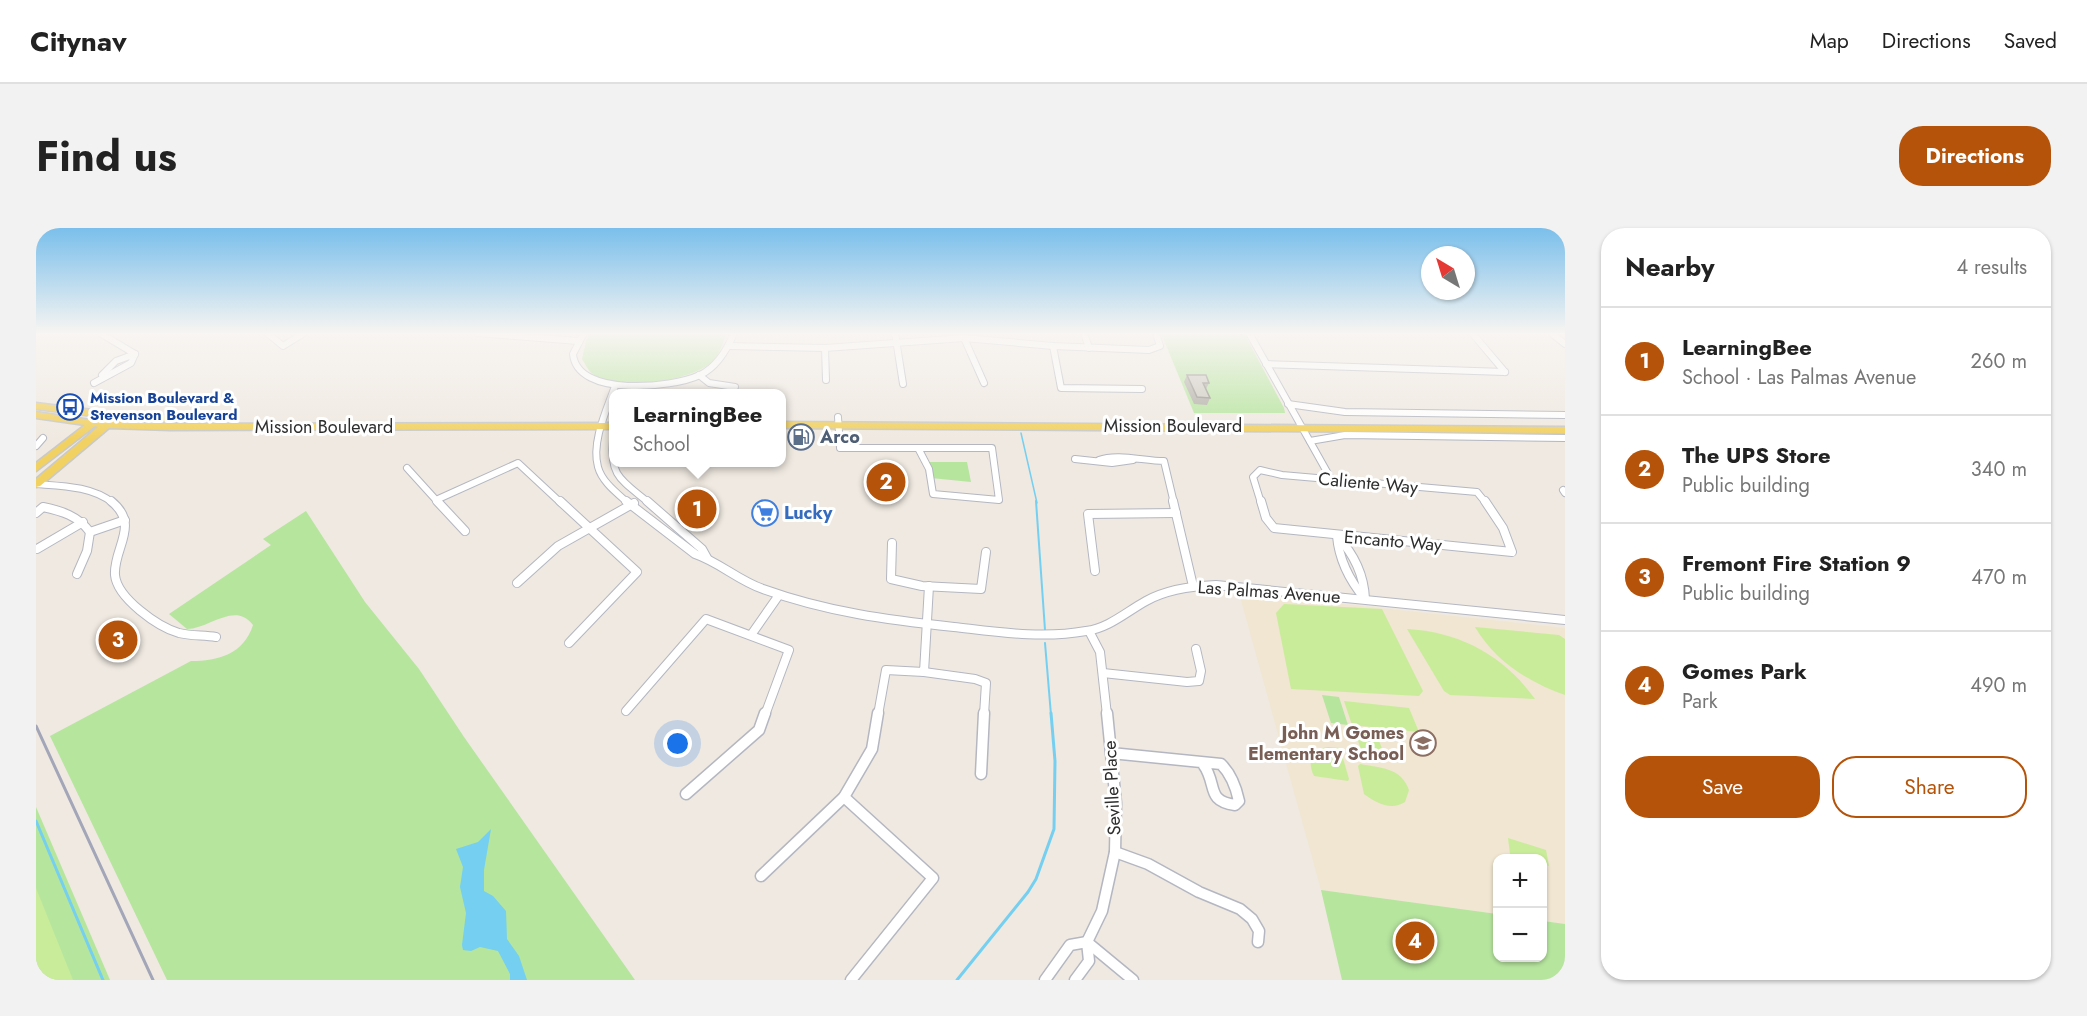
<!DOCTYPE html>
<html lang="en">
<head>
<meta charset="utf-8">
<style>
	body { margin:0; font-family:Jost,sans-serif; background:#f2f2f2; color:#222 }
	.controls { position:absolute; right:18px; bottom:18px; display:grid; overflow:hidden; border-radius:12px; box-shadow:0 2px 4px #0004 }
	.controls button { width:54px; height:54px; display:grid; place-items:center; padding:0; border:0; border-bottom:2px solid #e0e0e0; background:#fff; color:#222; font:30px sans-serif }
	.compass { position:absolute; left:1385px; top:18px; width:54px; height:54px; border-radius:50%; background:#fff; box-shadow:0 2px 4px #0004; rotate:322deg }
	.you { position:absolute; left:642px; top:516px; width:21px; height:21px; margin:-15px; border:4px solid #fff; border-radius:50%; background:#1a73e8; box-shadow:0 0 0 9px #1a73e833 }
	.badge { display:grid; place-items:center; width:39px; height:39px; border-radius:50%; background:#b45309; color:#fff; font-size:20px; font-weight:700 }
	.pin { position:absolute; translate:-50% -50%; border:3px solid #fff; box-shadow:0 2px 6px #0006 }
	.popup { position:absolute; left:573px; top:161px; width:177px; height:78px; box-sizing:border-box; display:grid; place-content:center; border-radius:12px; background:#fff; filter:drop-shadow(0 2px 4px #0005); font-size:20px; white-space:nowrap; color:#767676 }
	.popup b { font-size:22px; color:#222 }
	.popup::after { content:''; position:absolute; left:50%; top:100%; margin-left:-12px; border:12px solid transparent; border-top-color:#fff }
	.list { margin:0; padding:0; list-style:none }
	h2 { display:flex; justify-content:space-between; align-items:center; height:78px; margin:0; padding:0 24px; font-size:26px }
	h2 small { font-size:20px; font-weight:400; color:#767676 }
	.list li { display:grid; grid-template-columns:39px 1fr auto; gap:18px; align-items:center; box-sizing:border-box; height:108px; padding:0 24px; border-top:2px solid #e0e0e0 }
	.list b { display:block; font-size:22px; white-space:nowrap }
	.list p { margin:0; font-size:20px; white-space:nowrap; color:#767676 }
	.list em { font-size:20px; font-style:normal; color:#767676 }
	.actions { display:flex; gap:12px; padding:18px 24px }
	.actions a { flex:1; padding:14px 0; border:2px solid #b45309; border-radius:24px; text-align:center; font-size:21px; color:#b45309 }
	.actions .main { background:#b45309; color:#fff }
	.map { position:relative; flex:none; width:1529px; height:752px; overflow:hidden; border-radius:24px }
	header { display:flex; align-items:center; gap:36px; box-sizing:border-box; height:84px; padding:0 30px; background:#fff; border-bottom:2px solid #e0e0e0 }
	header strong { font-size:28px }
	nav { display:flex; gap:33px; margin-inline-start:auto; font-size:21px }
	.intro { display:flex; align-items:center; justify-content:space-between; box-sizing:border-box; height:144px; padding:0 36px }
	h1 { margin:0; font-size:42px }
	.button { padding:15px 27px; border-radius:24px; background:#b45309; color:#fff; font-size:21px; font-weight:700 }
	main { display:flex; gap:36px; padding:0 36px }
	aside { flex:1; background:#fff; border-radius:24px; box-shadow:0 2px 4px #0004 }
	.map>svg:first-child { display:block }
</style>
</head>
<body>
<header>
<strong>Citynav</strong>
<nav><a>Map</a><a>Directions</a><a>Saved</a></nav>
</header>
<div class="intro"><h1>Find us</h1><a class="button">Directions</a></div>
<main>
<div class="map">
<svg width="1529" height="752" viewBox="0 0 1529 752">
	<rect width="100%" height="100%" fill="#efe9e1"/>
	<polygon fill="#f0e6d1" points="1203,365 1529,400 1529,696 1507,693 1506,630 1462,630 1461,686 1285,662"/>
	<g fill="#b6e59e">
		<path d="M554,105h136c-3,10 -6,21 -14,29 -21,19 -96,31 -119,12 -5,-3 -8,-11 -11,-15l4,-18z"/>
		<polygon points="1125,105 1208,105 1248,180 1249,185 1158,185"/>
		<polygon points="890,234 931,234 935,254 895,250"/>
		<path d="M270,283l59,91 54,67 45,68 171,243h-468l-117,-244 141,-75c27,0 53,-7 62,-36 -18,-24 -44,4 -66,4l-18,-15 102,-69 -8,-6z"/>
		<polygon points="1286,467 1303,469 1312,497 1295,495"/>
		<polygon points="0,579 74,752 0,752"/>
		<polygon points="1285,662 1461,686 1462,730 1506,730 1507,693 1529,696 1529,752 1306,752"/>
	</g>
	<g fill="#c9ec9a">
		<polygon points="1248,376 1346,381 1387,463 1383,468 1255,461 1240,385"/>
		<path d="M1439,399l84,8 6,4v56c-37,-13 -70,-34 -90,-68z"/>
		<path d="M1371,401c53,3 96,26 128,70l-85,-4 -6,-4z"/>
		<polygon points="1308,473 1373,480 1383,504 1316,497"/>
		<polygon points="1319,503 1340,505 1350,531 1327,528"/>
		<path d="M1292,519l12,1 9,31 -1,2 -34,-5c-7,-15 -3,-27 14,-29z"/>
		<path d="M1324,536c20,4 41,3 49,26l-4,12c-14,9 -29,1 -41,-8l-6,-28z"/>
		<polygon points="1472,610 1510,622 1513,638 1507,636 1506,630 1489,630 1474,626"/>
		<polygon points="0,660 37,752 0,752"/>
	</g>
	<polygon fill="#75cff0" points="455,601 448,642 448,663 457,668 470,683 471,711 483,728 491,752 474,752 474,746 462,723 444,719 435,723 427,722 426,717 430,685 424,659 427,639 420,621 442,614"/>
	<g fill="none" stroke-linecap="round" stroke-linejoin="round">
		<polyline stroke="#75cff0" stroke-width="1.5" points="985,205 1001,275"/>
		<g stroke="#75cff0" stroke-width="2">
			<polyline points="1000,273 1009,402"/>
			<polyline points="1009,415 1015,487"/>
		</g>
		<g stroke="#75cff0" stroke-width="3">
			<polyline points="0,593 67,752"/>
			<polyline points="921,752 992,664 1000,651 1018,601 1019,533 1015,485"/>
		</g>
		<g stroke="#b4b7c1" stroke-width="8">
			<g id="street-far2">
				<polyline points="64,105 99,126"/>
				<polyline points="231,105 247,118 268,105"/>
				<polyline points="441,105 542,113"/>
				<path d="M548,105l-11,21c4,44 99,34 127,21 17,-8 27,-25 34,-42"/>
				<polyline points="859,105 867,156"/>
				<polyline points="1048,105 1053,120"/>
				<polyline points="1213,105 1295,251"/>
				<polyline points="1436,105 1469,144"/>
				<polyline points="1515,105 1529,116"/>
				<polyline points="928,110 948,155"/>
				<polyline points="693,118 789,120 928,110 1017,118 1113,122 1124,118 1120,105"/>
				<polyline points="1017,118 1025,160 1106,161"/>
				<polyline points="789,120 790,152"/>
				<polyline points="1230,136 1469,144"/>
				<polyline points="66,147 80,133 99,126"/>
				<polyline points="663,147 673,155 699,159"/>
				<polyline points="58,155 95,135 99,126"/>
				<path d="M579,158c-8,23 -24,56 -17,81 4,15 19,26 30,36"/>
				<polyline points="1252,176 1309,184 1529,187"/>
				<polyline points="802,189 804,220 882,220"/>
				<path d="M577,212c-4,37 10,41 36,63"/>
				<polyline points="1274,213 1309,207 1529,210"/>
				<polyline points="0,218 7,210"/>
				<polygon points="882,220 956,220 963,272 897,266 893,241"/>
				<polyline points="1039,231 1076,235 1097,232"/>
				<path d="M1063,232c18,-7 45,1 65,1l10,42"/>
				<polyline points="371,240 400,272 482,235 525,275"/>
				<path d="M0,256c26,2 56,2 77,19"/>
				<polyline points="1527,262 1529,265"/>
				<polyline points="400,272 403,275"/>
				<polyline points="1225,275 1217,249 1224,242 1246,247 1441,264 1450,275"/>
			</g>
		</g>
		<g stroke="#b4b7c1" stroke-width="10">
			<g id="street-far1">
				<path d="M75,273c30,24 2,47 4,74 2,23 43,52 64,58 12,3 25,2 37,4"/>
				<polyline points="401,273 429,303"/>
				<polyline points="524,273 601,344 533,415"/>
				<path d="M590,273l69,53c24,8 44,27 68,35 64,23 125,31 191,38 44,5 88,12 132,4 23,-3 40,-19 60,-30 21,-12 46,-15 70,-16l349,35"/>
				<polyline points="611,273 666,321 671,330"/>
				<polyline points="1137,273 1157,358"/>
				<polyline points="1225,273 1230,290 1238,300 1476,324 1467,300 1449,273"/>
				<path d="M0,285l7,-6c19,4 35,9 47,25l35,-12"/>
				<path d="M1301,308c16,17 27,39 28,63"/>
				<path d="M1301,308c2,24 13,45 28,63"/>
				<polyline points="856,315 855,351 886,358 945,361 950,324"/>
				<polyline points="1,321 47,294"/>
				<polyline points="1059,343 1052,286 1140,285"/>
				<polyline points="41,346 51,323 54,304"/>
				<polyline points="481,355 522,318 598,275"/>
				<polyline points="1053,403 1064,424 1071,487"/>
				<polyline points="715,407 743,367"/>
				<polyline points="888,444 939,451 950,455 948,487"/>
				<polyline points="1067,445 1151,454 1163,453 1165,443 1160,421"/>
				<polyline points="590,483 670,391 753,422 729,487"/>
				<polyline points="842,487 850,442 888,444 893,358"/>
			</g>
		</g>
		<g stroke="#b4b7c1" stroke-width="13">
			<g id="street">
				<path d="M1075,525l110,11c10,10 15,23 18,37l-4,4c-30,-4 -17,-21 -32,-41"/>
				<polyline points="945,546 948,485"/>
				<polyline points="650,566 723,502 729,485"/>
				<polyline points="808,569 897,650 815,752"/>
				<polyline points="1079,624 1112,636 1163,664 1204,681 1216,691 1223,703 1222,714"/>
				<polyline points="725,648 808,569 836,521 842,485"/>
				<polyline points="1051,714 1097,752"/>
				<polyline points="1009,752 1034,717 1051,714"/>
				<polyline points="1039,752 1053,733 1051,714 1066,683 1079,624 1080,575 1071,485"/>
			</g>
		</g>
		<g stroke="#c9c9c9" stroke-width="3">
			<g id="primary">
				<polygon points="0,175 81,185 151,188 156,191 151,194 81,191 0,181"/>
				<polygon points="0,184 55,192 60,190 68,194 74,191 79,194 134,196 577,195 577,201 134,202 73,200 4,258 0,259 0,251 62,199 59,198 0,243 0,235 49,197 0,190"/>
				<polygon points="745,194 1529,199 1529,205 745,200"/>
			</g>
		</g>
		<use href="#street-far2" stroke="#fff" stroke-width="6"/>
		<use href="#street-far1" stroke="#fff" stroke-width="8"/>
		<use href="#street" stroke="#fff" stroke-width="10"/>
		<use href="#primary" fill="#f2d163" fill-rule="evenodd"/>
		<polyline stroke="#a3a6b8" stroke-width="3" points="0,498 117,752"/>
	</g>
	<polygon fill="#afaba4" points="1151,147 1173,155 1170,161 1174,170 1171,177 1158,176 1148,154"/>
	<polygon fill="#cbc7bf" stroke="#8e8b86" stroke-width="1.5" points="1151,147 1170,147 1173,155 1167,155 1174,170 1161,169"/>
	<linearGradient id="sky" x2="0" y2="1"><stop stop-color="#7abfeb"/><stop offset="0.5" stop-color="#f8f5f2"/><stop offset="1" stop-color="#f8f5f2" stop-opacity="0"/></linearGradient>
	<rect width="1529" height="211" fill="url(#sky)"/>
	<defs>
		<g id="bus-ring" transform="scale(1.35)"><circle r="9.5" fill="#fff" stroke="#1a4fb4" stroke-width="1.5"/><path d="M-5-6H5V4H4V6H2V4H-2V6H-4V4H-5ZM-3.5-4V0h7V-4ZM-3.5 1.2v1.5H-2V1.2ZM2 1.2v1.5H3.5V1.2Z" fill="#1a4fb4"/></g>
		<g id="fuel-ring" transform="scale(1.35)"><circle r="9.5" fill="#fff" stroke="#5c6f8a" stroke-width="1.5"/><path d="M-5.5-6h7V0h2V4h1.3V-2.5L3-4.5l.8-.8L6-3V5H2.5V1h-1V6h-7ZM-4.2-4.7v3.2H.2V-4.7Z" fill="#5c6f8a"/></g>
		<g id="supermarket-ring" transform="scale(1.35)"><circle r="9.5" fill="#fff" stroke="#3f7fe0" stroke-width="1.5"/><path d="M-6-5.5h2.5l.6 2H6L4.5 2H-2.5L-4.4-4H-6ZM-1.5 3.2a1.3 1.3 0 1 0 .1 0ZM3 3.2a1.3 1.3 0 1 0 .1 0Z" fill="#3f7fe0"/></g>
		<g id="school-ring" transform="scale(1.35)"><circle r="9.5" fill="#fff" stroke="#8d6e63" stroke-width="1.5"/><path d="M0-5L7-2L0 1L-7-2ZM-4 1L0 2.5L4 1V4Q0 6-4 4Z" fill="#8d6e63"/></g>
	</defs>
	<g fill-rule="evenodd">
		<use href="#bus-ring" x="34" y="179"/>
		<use href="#fuel-ring" x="765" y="209"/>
		<use href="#supermarket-ring" x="729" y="285"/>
		<use href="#school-ring" x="1387" y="515"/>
	</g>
	<g text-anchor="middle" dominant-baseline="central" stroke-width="6" stroke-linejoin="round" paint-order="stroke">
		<g font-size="15" font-weight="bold" fill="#164399" stroke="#fff" text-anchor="start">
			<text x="54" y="170">Mission Boulevard &amp;<tspan x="54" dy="17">Stevenson Boulevard</tspan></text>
		</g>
		<g font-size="18" fill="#2e2e2e" stroke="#fff">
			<text x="1137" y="198">Mission Boulevard</text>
			<text x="288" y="199">Mission Boulevard</text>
			<text transform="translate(1332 255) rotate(5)">Caliente Way</text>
			<text transform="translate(1357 313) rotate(5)">Encanto Way</text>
			<text transform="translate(1233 364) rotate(4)">Las Palmas Avenue</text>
			<text transform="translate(1076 560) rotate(-93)">Seville Place</text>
		</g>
		<g font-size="18" font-weight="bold" fill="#4e5e75" stroke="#fff" text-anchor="start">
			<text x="784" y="209">Arco</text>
		</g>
		<g font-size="18" font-weight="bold" fill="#366cbe" stroke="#fff" text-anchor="start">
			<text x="748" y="285">Lucky</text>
		</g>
		<g font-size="18" font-weight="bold" fill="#785e54" stroke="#fff" text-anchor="end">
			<text x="1368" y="505">John M Gomes<tspan x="1368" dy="21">Elementary School</tspan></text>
		</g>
	</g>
</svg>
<div class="controls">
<button>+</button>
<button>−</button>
</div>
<svg class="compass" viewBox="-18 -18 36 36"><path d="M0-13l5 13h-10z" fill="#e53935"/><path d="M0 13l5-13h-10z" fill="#767676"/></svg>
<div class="you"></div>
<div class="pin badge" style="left:661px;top:281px">1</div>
<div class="popup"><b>LearningBee</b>School</div>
<div class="pin badge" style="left:850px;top:254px">2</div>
<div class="pin badge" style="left:82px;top:412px">3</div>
<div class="pin badge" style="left:1379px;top:713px">4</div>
</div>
<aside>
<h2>Nearby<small>4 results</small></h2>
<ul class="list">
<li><span class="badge">1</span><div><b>LearningBee</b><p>School · Las Palmas Avenue</p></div><em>260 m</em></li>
<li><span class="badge">2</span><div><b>The UPS Store</b><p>Public building</p></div><em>340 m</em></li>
<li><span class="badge">3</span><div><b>Fremont Fire Station 9</b><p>Public building</p></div><em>470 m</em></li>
<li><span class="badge">4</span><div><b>Gomes Park</b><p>Park</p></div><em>490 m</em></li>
</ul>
<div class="actions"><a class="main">Save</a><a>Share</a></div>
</aside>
</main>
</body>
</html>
